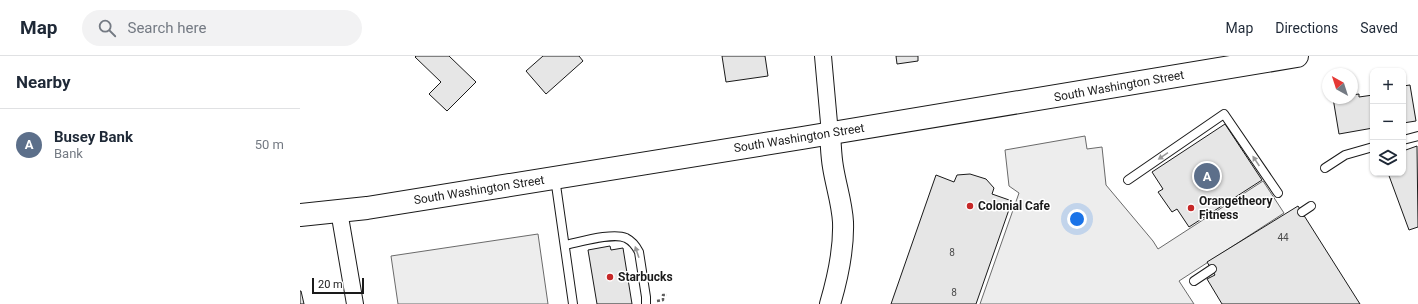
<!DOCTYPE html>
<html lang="en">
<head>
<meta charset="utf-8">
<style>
	body { margin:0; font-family:Roboto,sans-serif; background:#f2f2f3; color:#1f2937 }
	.controls { position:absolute; right:12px; top:12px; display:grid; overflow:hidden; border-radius:8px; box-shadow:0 1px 3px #0004 }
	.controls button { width:36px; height:36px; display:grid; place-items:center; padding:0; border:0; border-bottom:1px solid #e0e1e3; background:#fff; color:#1f2937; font:20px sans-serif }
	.compass { position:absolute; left:1022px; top:12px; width:36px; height:36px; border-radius:50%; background:#fff; box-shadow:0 1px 3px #0004; rotate:321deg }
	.scale { position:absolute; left:12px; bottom:10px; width:52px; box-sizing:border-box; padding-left:4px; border:2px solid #1a1a1a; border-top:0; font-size:11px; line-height:14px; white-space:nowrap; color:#1a1a1a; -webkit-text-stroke:3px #fff; paint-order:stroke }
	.you { position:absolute; left:777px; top:163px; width:14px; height:14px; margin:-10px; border:3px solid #fff; border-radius:50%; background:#1a73e8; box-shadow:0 0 0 6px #1a73e833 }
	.badge { display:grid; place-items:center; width:26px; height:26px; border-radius:50%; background:#7c3aed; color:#fff; font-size:13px; font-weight:700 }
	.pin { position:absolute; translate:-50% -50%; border:2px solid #fff; box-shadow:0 1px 4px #0006 }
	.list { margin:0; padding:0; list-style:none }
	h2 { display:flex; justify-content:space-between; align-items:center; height:52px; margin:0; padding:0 16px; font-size:17px }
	h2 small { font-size:13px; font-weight:400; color:#747a83 }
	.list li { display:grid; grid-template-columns:26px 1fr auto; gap:12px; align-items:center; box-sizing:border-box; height:72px; padding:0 16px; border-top:1px solid #e0e1e3 }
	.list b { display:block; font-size:15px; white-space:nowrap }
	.list p { margin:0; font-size:13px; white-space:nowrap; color:#747a83 }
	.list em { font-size:13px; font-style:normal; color:#747a83 }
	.icon { flex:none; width:22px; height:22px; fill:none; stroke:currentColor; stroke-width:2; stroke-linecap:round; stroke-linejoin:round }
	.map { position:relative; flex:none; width:1118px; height:248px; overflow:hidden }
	header { display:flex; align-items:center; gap:24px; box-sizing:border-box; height:56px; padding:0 20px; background:#fff; border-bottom:1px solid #e0e1e3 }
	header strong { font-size:19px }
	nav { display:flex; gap:22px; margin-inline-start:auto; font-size:14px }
	.search { width:280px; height:36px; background:#f2f2f3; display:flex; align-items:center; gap:10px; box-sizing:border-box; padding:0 14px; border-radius:22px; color:#747a83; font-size:15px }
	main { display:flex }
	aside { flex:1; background:#fff }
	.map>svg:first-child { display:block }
</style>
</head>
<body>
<header>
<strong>Map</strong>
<div class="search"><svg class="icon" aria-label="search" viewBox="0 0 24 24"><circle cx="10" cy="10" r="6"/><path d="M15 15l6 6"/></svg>Search here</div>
<nav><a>Map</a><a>Directions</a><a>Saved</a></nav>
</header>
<main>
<aside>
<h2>Nearby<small></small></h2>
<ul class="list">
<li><span class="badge" style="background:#5c6f8a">A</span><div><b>Busey Bank</b><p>Bank</p></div><em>50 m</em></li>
</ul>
</aside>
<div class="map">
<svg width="1118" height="248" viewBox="0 0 1118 248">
	<rect width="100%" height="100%" fill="#fff"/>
	<g fill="#ededed" stroke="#6a6a6a">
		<polygon points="785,80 787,93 802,91 806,129 853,185 858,193 963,125 984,157 879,225 894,248 680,248 719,137 709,130 705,94"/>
		<polygon points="238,178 248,248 98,248 91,200"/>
	</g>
	<g fill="#e6e6e6" stroke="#1a1a1a">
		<polygon points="116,0 149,0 176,26 147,55 129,38 141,26 115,1"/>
		<polygon points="243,0 279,0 283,5 246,38 226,15"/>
		<polygon points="422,0 465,0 468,20 426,26"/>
		<polygon points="596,0 618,0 618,5 597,8"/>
		<polygon points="1110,29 1116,65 1103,67 1103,30"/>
		<polygon points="1059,38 1059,41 1073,39 1073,72 1039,78 1033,42 1052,42 1052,39"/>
		<polygon points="925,68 962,124 889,171 877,153 872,156 858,136 863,133 852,116"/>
		<polygon points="1117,90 1118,171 1109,174 1088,117 1103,117 1103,95"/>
		<polygon points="670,118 686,123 694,132 692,138 712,145 676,248 591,248 636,119 654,126 657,119"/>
		<polygon points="998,150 1060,248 922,248 907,223 915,219 907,206"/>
		<polygon points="310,190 311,194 323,192 332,248 297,248 288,194"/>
		<polygon points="0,235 1,235 4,248 0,248"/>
	</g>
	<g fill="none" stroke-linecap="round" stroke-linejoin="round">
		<g stroke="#1a1a1a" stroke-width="10">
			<g id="service">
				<polyline points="1103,84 1118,80"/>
				<polyline points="1025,112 1045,99 1073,91"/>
				<polyline points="255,122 273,248"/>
				<polyline points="828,124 924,58 978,137"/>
				<polyline points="1002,156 1011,150"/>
				<path d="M265,189c15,-3 48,-13 61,-7 6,3 10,8 13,14l7,45v7"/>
				<polyline points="894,225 912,213"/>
			</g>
		</g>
		<g stroke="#1a1a1a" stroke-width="18">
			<g id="minor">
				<polyline points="523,0 530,78"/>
				<polyline points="39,155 55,248"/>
			</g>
		</g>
		<g stroke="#1a1a1a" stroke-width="22">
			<path id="tertiary" d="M530,78c1,11 1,22 3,33 3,19 9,36 10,55 1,28 -5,55 -13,82"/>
		</g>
		<g stroke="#1a1a1a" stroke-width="24">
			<polyline id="secondary" points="0,159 67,152 502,82 997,0"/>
		</g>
		<polyline stroke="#5f5f5f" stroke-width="2.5" stroke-dasharray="3 2" stroke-linecap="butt" points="357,245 363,244 363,239 367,239"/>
		<use href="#service" stroke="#fff" stroke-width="8"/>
		<use href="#minor" stroke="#fff" stroke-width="16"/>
		<use href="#tertiary" stroke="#fff" stroke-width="20"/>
		<use href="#secondary" stroke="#fff" stroke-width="22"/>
	</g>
	<defs><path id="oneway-solid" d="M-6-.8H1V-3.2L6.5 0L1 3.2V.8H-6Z"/></defs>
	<g fill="#989898">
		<use href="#oneway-solid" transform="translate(863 100) rotate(146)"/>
		<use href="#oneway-solid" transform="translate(956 105) rotate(-124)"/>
		<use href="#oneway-solid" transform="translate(337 196) rotate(-109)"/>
	</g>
	<g fill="#c62828" stroke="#fff" stroke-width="1.5">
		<circle cx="670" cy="150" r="4"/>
		<circle cx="891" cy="152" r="4"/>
		<circle cx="310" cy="221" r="4"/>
	</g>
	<g text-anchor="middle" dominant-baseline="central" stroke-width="3" stroke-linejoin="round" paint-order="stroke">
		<g font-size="10" fill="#4d4d4d">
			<text x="983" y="181">44</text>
			<text x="652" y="196">8</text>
			<text x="654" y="236">8</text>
		</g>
		<g font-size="12" fill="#1a1a1a" stroke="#fff">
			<text transform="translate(819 30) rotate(-10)">South Washington Street</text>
			<text transform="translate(499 82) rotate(-9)">South Washington Street</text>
			<text transform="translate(179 134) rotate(-9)">South Washington Street</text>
		</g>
		<g font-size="12" font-weight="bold" fill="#1a1a1a" stroke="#fff" text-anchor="start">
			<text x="899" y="145">Orangetheory<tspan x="899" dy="14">Fitness</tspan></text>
			<text x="678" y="150">Colonial Cafe</text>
			<text x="318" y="221">Starbucks</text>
		</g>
	</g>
</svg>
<div class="controls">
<button>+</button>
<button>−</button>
<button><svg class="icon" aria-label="layers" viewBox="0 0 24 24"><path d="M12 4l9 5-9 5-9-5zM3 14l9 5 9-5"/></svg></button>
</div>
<svg class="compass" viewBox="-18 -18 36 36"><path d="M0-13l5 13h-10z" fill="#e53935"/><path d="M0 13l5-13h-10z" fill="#747a83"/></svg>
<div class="scale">20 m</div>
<div class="you"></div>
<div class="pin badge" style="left:907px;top:120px;background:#5c6f8a">A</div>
</div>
</main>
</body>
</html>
